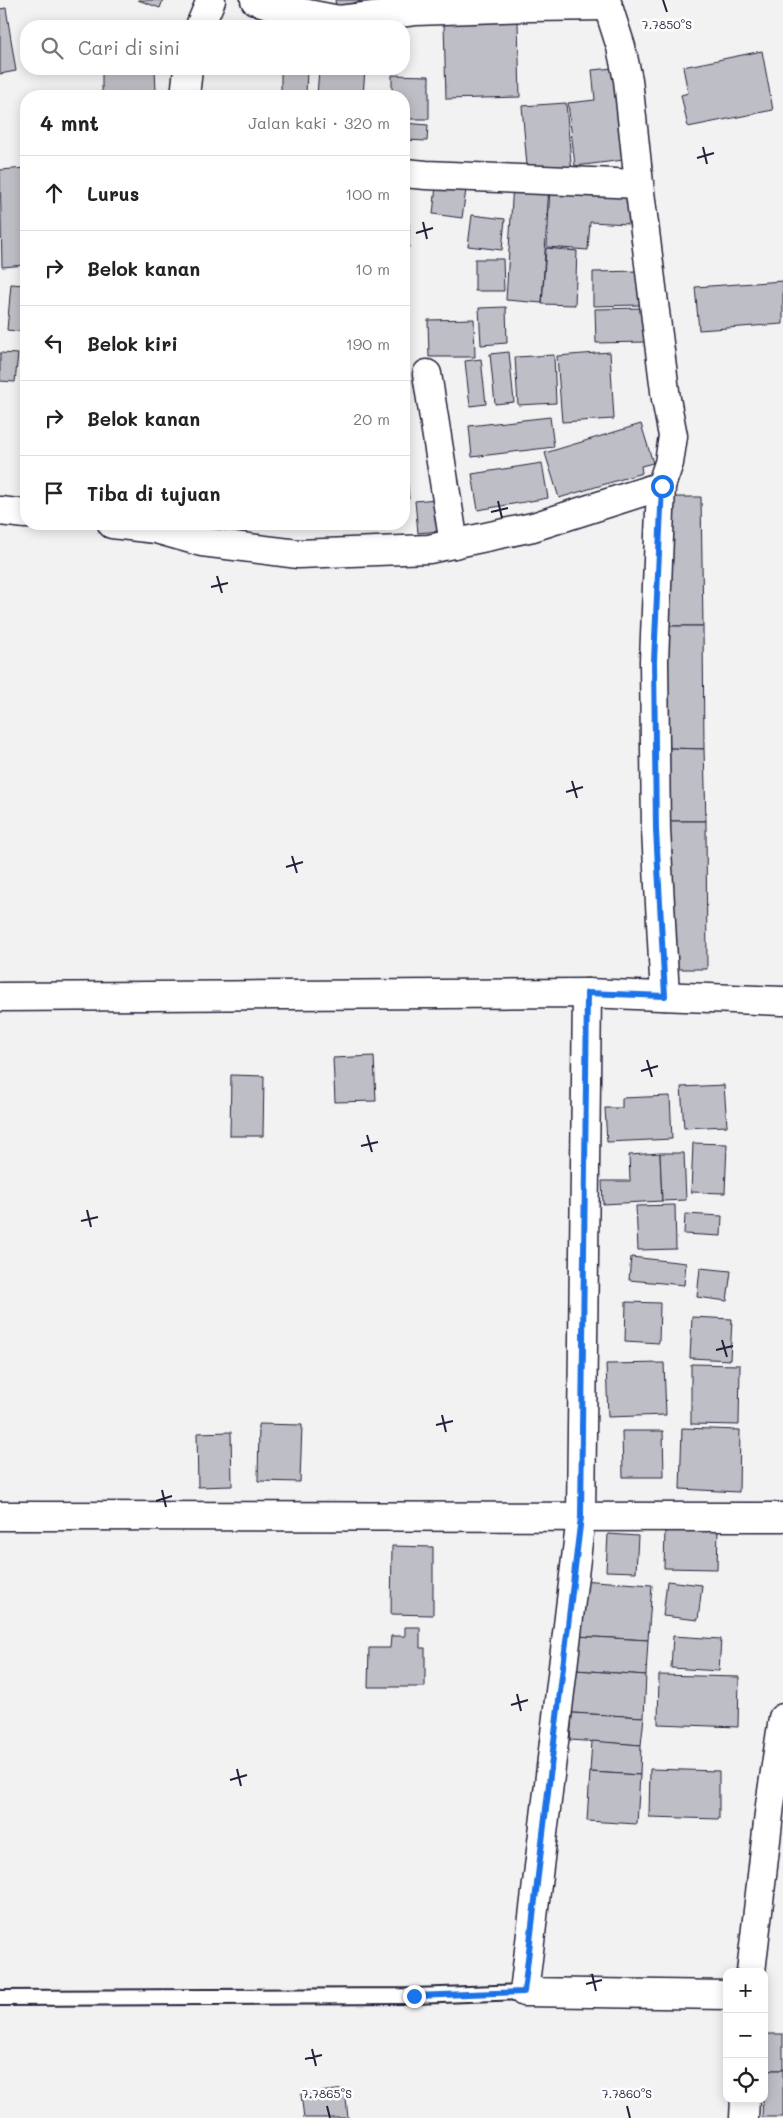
<!DOCTYPE html>
<html lang="id">
<head>
<meta charset="utf-8">
<style>
	body { margin:0; font-family:Mali,sans-serif; background:#f2f2f2; color:#222 }
	.controls { position:absolute; right:15px; bottom:15px; display:grid; overflow:hidden; border-radius:10px; box-shadow:0 2px 12px #0003 }
	.controls button { width:45px; height:45px; display:grid; place-items:center; padding:0; border:0; border-bottom:1px solid #e0e0e0; background:#fff; color:#222; font:25px sans-serif }
	.stop { position:absolute; width:15px; height:15px; margin:-11px; border:4px solid #1a73e8; border-radius:50%; background:#fff }
	.stop.end { background:#1a73e8; border-color:#fff; box-shadow:0 1px 5px #0008 }
	.list { margin:0; padding:0; list-style:none }
	h2 { display:flex; justify-content:space-between; align-items:center; height:65px; margin:0; padding:0 20px; font-size:21px }
	h2 small { font-size:16px; font-weight:400; color:#767676 }
	.list li { display:grid; grid-template-columns:32px 1fr auto; gap:15px; align-items:center; box-sizing:border-box; height:75px; padding:0 20px; border-top:1px solid #e0e0e0 }
	.list b { display:block; font-size:19px; white-space:nowrap }
	.list em { font-size:16px; font-style:normal; color:#767676 }
	.icon { flex:none; width:28px; height:28px; fill:none; stroke:currentColor; stroke-width:2; stroke-linecap:round; stroke-linejoin:round }
	.map { position:relative; flex:none; width:783px; height:2118px; overflow:hidden }
	.search { position:absolute; background:#fff; box-shadow:0 2px 12px #0003; left:20px; top:20px; width:390px; height:55px; display:flex; align-items:center; gap:12px; box-sizing:border-box; padding:0 18px; border-radius:20px; color:#767676; font-size:19px }
	.panel { position:absolute; background:#fff; box-shadow:0 2px 12px #0003; left:20px; top:90px; width:390px; height:440px; border-radius:20px }
	.map>svg:first-child { display:block }
</style>
</head>
<body>
<div class="map">
<svg width="783" height="2118" viewBox="0 0 783 2118">
	<rect width="100%" height="100%" fill="#f2f2f3"/>
	<filter id="ink" filterUnits="userSpaceOnUse"><feTurbulence type="fractalNoise" baseFrequency=".02" numOctaves="2"/><feDisplacementMap in="SourceGraphic" scale="10" xChannelSelector="R" yChannelSelector="G"/><feConvolveMatrix kernelMatrix="1 2 1 2 8 2 1 2 1" color-interpolation-filters="sRGB"/></filter>
	<g filter="url(#ink)">
		<g fill="#bebec6" stroke="#22223b">
			<polygon points="138,0 163,0 160,8"/>
			<polygon points="335,0 366,0 336,7"/>
			<polygon points="6,8 16,71 0,74 0,9"/>
			<polygon points="518,22 520,97 446,99 444,23"/>
			<polygon points="762,51 773,110 688,127 681,95 688,93 683,67"/>
			<polygon points="614,68 624,160 575,166 568,103 595,100 592,70"/>
			<polygon points="102,69 155,69 156,92 102,94"/>
			<polygon points="281,69 307,69 306,96 281,96"/>
			<polygon points="319,69 365,69 363,96 317,96"/>
			<polygon points="392,75 429,76 429,119 404,119 404,96 392,96"/>
			<polygon points="566,103 572,174 528,178 522,106"/>
			<polygon points="404,123 428,125 427,141 404,140"/>
			<polygon points="26,168 26,265 2,267 0,170"/>
			<polygon points="513,183 549,185 542,303 506,300"/>
			<polygon points="550,185 630,190 629,224 590,222 588,250 547,247"/>
			<polygon points="436,186 466,190 462,218 433,214"/>
			<polygon points="472,215 505,219 502,250 468,246"/>
			<rect x="404" y="223" width="5" height="24"/>
			<polygon points="546,248 577,251 575,305 542,304"/>
			<polygon points="475,259 503,259 504,291 475,291"/>
			<polygon points="640,271 640,305 593,306 593,272"/>
			<polygon points="783,281 783,324 699,330 695,287"/>
			<polygon points="11,284 26,285 26,332 7,330"/>
			<polygon points="506,307 507,343 481,345 479,308"/>
			<polygon points="644,308 645,342 596,343 595,309"/>
			<polygon points="474,319 475,357 429,357 428,320"/>
			<polygon points="509,352 514,402 495,404 490,354"/>
			<polygon points="610,352 614,419 562,422 557,356"/>
			<polygon points="0,353 18,354 15,382 0,381"/>
			<polygon points="554,355 556,403 518,405 515,357"/>
			<polygon points="481,359 486,404 470,406 465,361"/>
			<polygon points="550,417 554,447 472,457 469,426"/>
			<polygon points="641,424 653,463 641,466 642,473 559,498 545,453"/>
			<polygon points="404,444 409,499 404,499"/>
			<polygon points="542,463 548,498 478,510 472,474"/>
			<polygon points="672,497 701,497 703,626 667,626"/>
			<polygon points="436,499 439,531 418,533 415,501"/>
			<polygon points="667,626 703,626 704,749 669,748"/>
			<polygon points="669,748 704,749 706,821 670,821"/>
			<polygon points="670,821 706,821 707,969 672,969"/>
			<polygon points="374,1056 376,1101 335,1102 333,1058"/>
			<polygon points="231,1075 264,1076 263,1136 230,1136"/>
			<polygon points="724,1085 727,1126 684,1128 681,1087"/>
			<polygon points="670,1096 672,1139 607,1142 605,1108 622,1108 622,1098"/>
			<polygon points="693,1143 727,1144 725,1193 691,1192"/>
			<polygon points="660,1153 662,1201 603,1204 602,1181 630,1181 629,1155"/>
			<polygon points="660,1153 684,1153 686,1200 662,1201"/>
			<polygon points="675,1205 676,1249 638,1250 636,1206"/>
			<polygon points="685,1214 722,1216 721,1236 684,1234"/>
			<polygon points="631,1257 686,1263 684,1285 629,1280"/>
			<polygon points="700,1268 731,1271 727,1301 697,1297"/>
			<polygon points="626,1302 660,1303 659,1343 625,1341"/>
			<polygon points="692,1317 732,1319 730,1360 690,1358"/>
			<polygon points="664,1363 666,1415 608,1417 606,1364"/>
			<polygon points="691,1364 740,1365 739,1425 691,1424"/>
			<polygon points="259,1424 302,1425 300,1482 258,1481"/>
			<polygon points="682,1428 740,1430 739,1492 680,1489"/>
			<polygon points="622,1431 663,1431 664,1477 623,1477"/>
			<polygon points="231,1432 232,1486 198,1487 197,1433"/>
			<polygon points="665,1529 718,1530 717,1569 664,1568"/>
			<polygon points="608,1534 638,1536 636,1572 606,1571"/>
			<polygon points="392,1546 433,1547 433,1615 391,1614"/>
			<polygon points="580,1580 652,1585 648,1640 576,1636"/>
			<polygon points="667,1581 702,1585 698,1620 663,1616"/>
			<polygon points="405,1627 420,1627 420,1648 425,1648 425,1687 368,1687 369,1648 390,1648 391,1636 405,1636"/>
			<polygon points="576,1636 648,1640 646,1675 575,1670"/>
			<polygon points="673,1636 721,1639 719,1671 671,1668"/>
			<polygon points="575,1670 646,1675 644,1717 572,1713"/>
			<polygon points="659,1675 739,1677 738,1727 658,1724"/>
			<polygon points="572,1713 644,1717 641,1745 570,1740"/>
			<polygon points="592,1741 641,1745 640,1775 590,1772"/>
			<polygon points="650,1769 719,1771 719,1819 649,1817"/>
			<polygon points="590,1772 640,1775 637,1824 587,1821"/>
			<rect x="764" y="2034" width="19" height="36"/>
			<polygon points="764,2070 783,2070 783,2117 762,2117"/>
			<polygon points="345,2089 348,2118 304,2118 301,2094"/>
		</g>
		<g fill="none" stroke-linecap="round" stroke-linejoin="round">
			<g stroke="#22223b" stroke-width="18">
				<polyline id="service" points="0,1998 414,1996 524,1992"/>
			</g>
			<g stroke="#22223b" stroke-width="31">
				<g id="minor">
					<polyline points="255,0 287,10 339,20 415,11 529,7 608,6"/>
					<polyline points="606,0 621,47 628,80 639,184 666,399 673,436 669,463 661,486 654,661 656,830 665,996"/>
					<polyline points="200,26 211,0"/>
					<polyline points="185,96 188,69"/>
					<polyline points="404,173 426,175 639,184"/>
					<polyline points="427,374 454,544"/>
					<polyline points="0,511 26,514"/>
					<polyline points="112,524 156,529 202,542 298,554 429,549 533,527 661,486"/>
					<polyline points="587,993 581,1517 524,1992 727,1995"/>
					<polyline points="0,997 587,993 783,1001"/>
					<polyline points="0,1516 783,1517"/>
					<polyline points="751,1972 770,1805 783,1718"/>
					<polyline points="744,2118 745,2099"/>
				</g>
			</g>
			<use href="#service" stroke="#fff" stroke-width="14"/>
			<use href="#minor" stroke="#fff" stroke-width="28"/>
		</g>
	</g>
	<g fill="none" stroke-linecap="round" stroke-linejoin="round" filter="url(#ink)">
		<polyline stroke="#1a73e8" stroke-width="6" points="414,1996 524,1992 581,1517 587,993 665,996 656,830 654,661 662,486"/>
	</g>
	<path fill="none" stroke="#22223b" stroke-width="2" d="M663,0l4,12M703,147l4,17M697,158l17,-5M423,222l4,17M416,233l17,-5M498,501l4,17M491,512l17,-4M217,576l5,17M211,587l17,-4M572,781l5,17M566,792l17,-5M292,856l5,17M286,867l17,-5M647,1060l5,17M641,1071l17,-5M367,1135l5,17M361,1146l17,-4M87,1210l4,17M81,1221l17,-4M722,1340l5,17M716,1350l17,-4M442,1415l4,17M436,1425l17,-4M162,1490l4,17M156,1501l16,-5M517,1694l4,17M511,1705l17,-5M237,1769l4,17M230,1780l17,-5M592,1974l4,17M586,1984l16,-4M312,2049l4,17M305,2059l17,-4M327,2106l3,12M627,2106l3,12"/>
	<g font-size="12" text-anchor="middle" fill="#22223b" stroke="#fff" stroke-width="5" stroke-linejoin="round" paint-order="stroke">
		<text x="667" y="29">7.7850°S</text>
		<text x="327" y="2098">7.7865°S</text>
		<text x="627" y="2098">7.7860°S</text>
	</g>
</svg>
<div class="controls">
<button>+</button>
<button>−</button>
<button><svg class="icon" aria-label="locate" viewBox="0 0 24 24"><circle cx="12" cy="12" r="6"/><path d="M12 2v4M12 18v4M2 12h4M18 12h4"/></svg></button>
</div>
<div class="stop" style="left:662px;top:486px"></div>
<div class="stop end" style="left:414px;top:1996px"></div>
<div class="search"><svg class="icon" aria-label="search" viewBox="0 0 24 24"><circle cx="10" cy="10" r="6"/><path d="M15 15l6 6"/></svg>Cari di sini</div>
<section class="panel">
<h2>4 mnt<small>Jalan kaki · 320 m</small></h2>
<ul class="list">
<li><svg class="icon" aria-label="ahead" viewBox="0 0 24 24"><path d="M12 20V5M6 11l6-6 6 6"/></svg><div><b>Lurus</b></div><em>100 m</em></li>
<li><svg class="icon" aria-label="right" viewBox="0 0 24 24"><path d="M7 20v-9h11M14 6l5 5-5 5"/></svg><div><b>Belok kanan</b></div><em>10 m</em></li>
<li><svg class="icon" aria-label="left" viewBox="0 0 24 24"><path d="M17 20v-9H6M10 6l-5 5 5 5"/></svg><div><b>Belok kiri</b></div><em>190 m</em></li>
<li><svg class="icon" aria-label="right" viewBox="0 0 24 24"><path d="M7 20v-9h11M14 6l5 5-5 5"/></svg><div><b>Belok kanan</b></div><em>20 m</em></li>
<li><svg class="icon" aria-label="arrive" viewBox="0 0 24 24"><path d="M6 21V4h12l-3 4 3 4H6"/></svg><div><b>Tiba di tujuan</b></div></li>
</ul>
</section>
</div>
</body>
</html>
